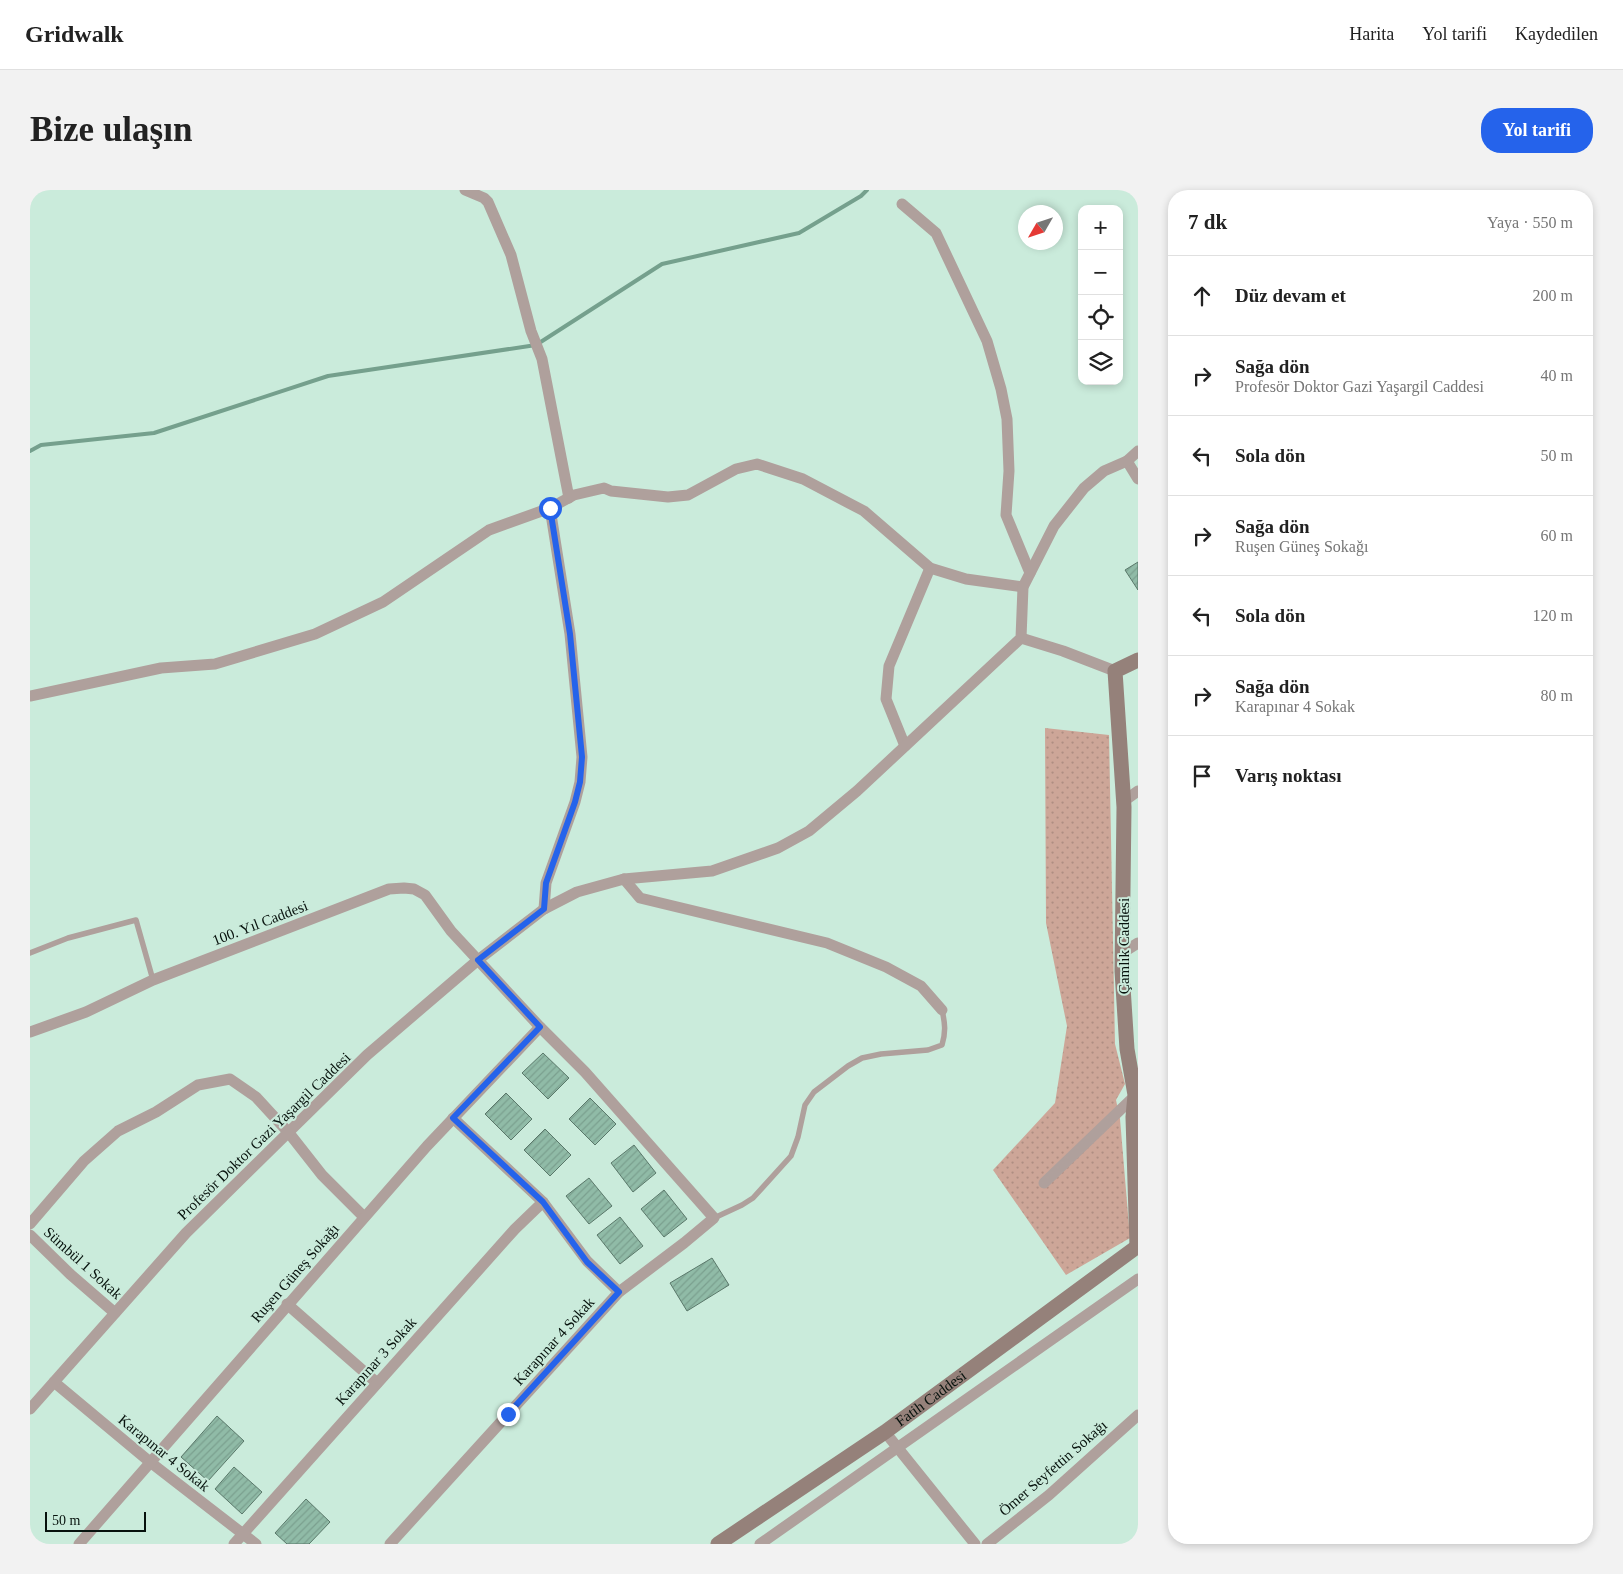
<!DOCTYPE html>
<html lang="tr">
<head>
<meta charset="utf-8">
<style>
	body { margin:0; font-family:Georgia,serif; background:#f2f2f2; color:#222 }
	.controls { position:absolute; right:15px; top:15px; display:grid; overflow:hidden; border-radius:10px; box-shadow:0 2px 8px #0003 }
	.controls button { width:45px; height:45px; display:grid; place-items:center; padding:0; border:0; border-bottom:1px solid #e0e0e0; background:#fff; color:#222; font:25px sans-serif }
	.compass { position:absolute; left:988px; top:15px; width:45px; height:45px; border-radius:50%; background:#fff; box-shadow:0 2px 8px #0003; rotate:231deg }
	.scale { position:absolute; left:15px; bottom:12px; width:101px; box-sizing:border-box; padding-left:5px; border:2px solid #07120d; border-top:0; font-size:14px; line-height:18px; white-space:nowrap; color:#07120d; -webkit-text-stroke:4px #caebdb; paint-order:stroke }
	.stop { position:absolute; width:15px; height:15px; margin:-11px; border:4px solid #2563eb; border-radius:50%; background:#fff }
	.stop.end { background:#2563eb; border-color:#fff; box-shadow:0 1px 5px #0008 }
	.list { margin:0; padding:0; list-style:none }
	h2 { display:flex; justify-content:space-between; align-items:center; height:65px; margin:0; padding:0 20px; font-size:21px }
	h2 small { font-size:16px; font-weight:400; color:#767676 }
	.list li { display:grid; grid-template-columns:32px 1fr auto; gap:15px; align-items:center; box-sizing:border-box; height:80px; padding:0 20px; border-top:1px solid #e0e0e0 }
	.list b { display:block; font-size:19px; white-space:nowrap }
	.list p { margin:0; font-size:16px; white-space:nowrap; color:#767676 }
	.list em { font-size:16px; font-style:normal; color:#767676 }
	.icon { flex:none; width:28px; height:28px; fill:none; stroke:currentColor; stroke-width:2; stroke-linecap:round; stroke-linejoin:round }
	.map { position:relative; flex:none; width:1108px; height:1354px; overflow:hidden; border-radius:20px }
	header { display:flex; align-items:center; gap:30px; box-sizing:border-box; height:70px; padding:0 25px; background:#fff; border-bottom:1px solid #e0e0e0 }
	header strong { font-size:24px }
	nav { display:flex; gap:28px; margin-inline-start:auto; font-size:18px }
	.intro { display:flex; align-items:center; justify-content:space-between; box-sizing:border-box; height:120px; padding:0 30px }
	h1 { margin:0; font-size:35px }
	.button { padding:12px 22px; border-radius:20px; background:#2563eb; color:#fff; font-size:18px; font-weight:700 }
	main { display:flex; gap:30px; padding:0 30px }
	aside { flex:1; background:#fff; border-radius:20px; box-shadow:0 2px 8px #0003 }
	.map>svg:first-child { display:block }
</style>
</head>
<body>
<header>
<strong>Gridwalk</strong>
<nav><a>Harita</a><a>Yol tarifi</a><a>Kaydedilen</a></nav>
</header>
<div class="intro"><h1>Bize ulaşın</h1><a class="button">Yol tarifi</a></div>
<main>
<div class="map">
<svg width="1108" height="1354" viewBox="0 0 1108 1354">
	<defs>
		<pattern id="park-dots" width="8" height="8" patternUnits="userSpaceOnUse" patternTransform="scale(1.25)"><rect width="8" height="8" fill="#cda698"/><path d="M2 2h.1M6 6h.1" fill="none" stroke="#af8e82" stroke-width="1.8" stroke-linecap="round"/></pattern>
		<pattern id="building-hatch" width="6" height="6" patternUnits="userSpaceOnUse" patternTransform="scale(1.25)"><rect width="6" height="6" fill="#90bba7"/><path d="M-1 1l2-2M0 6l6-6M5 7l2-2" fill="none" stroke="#7ba08f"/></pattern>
	</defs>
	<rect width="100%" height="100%" fill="#caebdb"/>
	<polygon fill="url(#park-dots)" points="1015,538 1079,545 1085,854 1095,894 1086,910 1090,929 1100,1048 1036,1085 963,980 1025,913 1037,836 1016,733"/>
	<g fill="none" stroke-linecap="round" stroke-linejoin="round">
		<polyline stroke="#75a08d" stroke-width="4" points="0,261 11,255 124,243 298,186 506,155 632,74 769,43 831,6 837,0"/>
	</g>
	<g fill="url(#building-hatch)" stroke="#5a786a">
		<polygon points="1108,372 1108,400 1095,380"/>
		<polygon points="513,863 539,888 518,909 492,883"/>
		<polygon points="476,903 502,929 481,950 455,924"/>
		<polygon points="560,908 586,934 565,955 539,929"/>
		<polygon points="515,939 541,965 520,986 494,960"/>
		<polygon points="604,955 626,983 603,1002 581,973"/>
		<polygon points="559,988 582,1016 559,1034 536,1006"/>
		<polygon points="634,1000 657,1029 634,1047 611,1019"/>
		<polygon points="590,1027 613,1056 590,1074 567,1045"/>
		<polygon points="682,1068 699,1095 657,1121 640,1093"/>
		<polygon points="187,1226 214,1251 178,1291 151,1267"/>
		<polygon points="204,1277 232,1302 212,1324 185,1299"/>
		<polygon points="276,1309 300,1332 279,1354 257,1354 245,1343"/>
	</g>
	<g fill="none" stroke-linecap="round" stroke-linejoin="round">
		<g stroke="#afa09c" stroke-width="5.5">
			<polyline points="0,763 38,748 106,730 123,790"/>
			<path d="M684,1028l28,-13 11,-7 38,-42 7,-19 7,-32 9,-13 34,-26 14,-8 19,-4 47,-4 14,-5c4,-13 3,-22 0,-35"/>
		</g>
		<g stroke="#afa09c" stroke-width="11">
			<polyline points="435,0 454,8 458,12 481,65 501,141 512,169 539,308"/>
			<polyline points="872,14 906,43 957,151 971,199 977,229 979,281 976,325 1000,383"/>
			<polyline points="1097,271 1108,289"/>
			<polyline points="991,448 1033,461 1085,481"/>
			<polyline points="0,506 131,478 185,474 285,444 353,412 459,340 520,318 544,305 574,298 581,301 638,307 658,305 706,279 727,274 773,289 834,321 900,378 936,389 993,397"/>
			<polyline points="875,556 856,509 859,476 900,378"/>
			<polyline points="1094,611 1108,601"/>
			<polyline points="594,689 610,708 797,753 856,777 891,796 912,820"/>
			<polyline points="514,719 516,693 545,612 550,592 552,567 540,444 520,318"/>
			<polyline points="1092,763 1108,753"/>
			<polyline points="0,842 56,822 123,790 359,699 374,698 384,699 395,705 421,741 510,837 555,882 684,1028 654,1053 589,1102 360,1354"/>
			<polyline points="423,928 513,1012 557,1071 589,1102"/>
			<polyline points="1014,993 1108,903"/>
			<polyline points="0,1034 54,971 88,941 126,922 168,895 200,889 226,907 259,943 292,985 334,1027"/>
			<polyline points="0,1045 40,1084 85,1123"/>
			<polyline points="257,1114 347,1193"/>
			<polyline points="24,1192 120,1272 226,1354"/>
			<polyline points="0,1219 156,1043 337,865 448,770 514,719 547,702 594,689 682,681 748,658 779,641 827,601 991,448 993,397 1024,336 1054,298 1074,281 1097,271 1108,261"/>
			<polyline points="855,1242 945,1354"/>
			<polyline points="49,1354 397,956 510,837"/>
			<polyline points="204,1354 485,1039 513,1012"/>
			<polyline points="730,1354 1108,1089"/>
			<polyline points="957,1354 1019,1305 1108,1225"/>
		</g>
		<g stroke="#95817a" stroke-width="15">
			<polyline points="1107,1057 1103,927 1105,905 1097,859 1092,781 1094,617 1085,481 1108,470"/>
			<path id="s1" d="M688,1354l167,-112 253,-186"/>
		</g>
	</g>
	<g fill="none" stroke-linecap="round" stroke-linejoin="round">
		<polyline stroke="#2563eb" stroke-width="6" points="478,1224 589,1102 557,1072 513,1012 423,928 510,837 448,770 514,719 516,693 545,612 550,592 552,567 540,444 520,318"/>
	</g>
	<g text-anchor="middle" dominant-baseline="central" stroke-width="4" stroke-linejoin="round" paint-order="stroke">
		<g font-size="15" fill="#07120d" stroke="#caebdb">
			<text transform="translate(230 733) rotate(-21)">100. Yıl Caddesi</text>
			<text transform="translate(1094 756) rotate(-90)">Çamlık Caddesi</text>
			<text transform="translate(234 946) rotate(-44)">Profesör Doktor Gazi Yaşargil Caddesi</text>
			<text transform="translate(53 1073) rotate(42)">Sümbül 1 Sokak</text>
			<text transform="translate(265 1083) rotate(-49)">Ruşen Güneş Sokağı</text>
			<text transform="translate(524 1151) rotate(-48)">Karapınar 4 Sokak</text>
			<text transform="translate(346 1171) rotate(-48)">Karapınar 3 Sokak</text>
			<text stroke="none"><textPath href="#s1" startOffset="258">Fatih Caddesi</textPath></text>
			<text transform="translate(134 1263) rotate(39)">Karapınar 4 Sokak</text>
			<text transform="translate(1023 1278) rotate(-41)">Ömer Seyfettin Sokağı</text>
		</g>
	</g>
</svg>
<div class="controls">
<button>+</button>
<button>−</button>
<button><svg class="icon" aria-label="locate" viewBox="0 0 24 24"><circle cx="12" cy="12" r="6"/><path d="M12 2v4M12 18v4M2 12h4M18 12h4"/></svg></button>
<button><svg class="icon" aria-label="layers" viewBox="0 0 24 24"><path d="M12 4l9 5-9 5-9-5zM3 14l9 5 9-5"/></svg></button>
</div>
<svg class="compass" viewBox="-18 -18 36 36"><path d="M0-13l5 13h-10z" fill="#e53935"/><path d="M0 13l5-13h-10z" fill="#767676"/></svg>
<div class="scale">50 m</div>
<div class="stop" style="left:520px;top:318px"></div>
<div class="stop end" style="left:478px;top:1224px"></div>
</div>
<aside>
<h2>7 dk<small>Yaya · 550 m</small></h2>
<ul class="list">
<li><svg class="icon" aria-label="ahead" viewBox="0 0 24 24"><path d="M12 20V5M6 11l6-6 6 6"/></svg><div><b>Düz devam et</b></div><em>200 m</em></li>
<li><svg class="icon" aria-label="right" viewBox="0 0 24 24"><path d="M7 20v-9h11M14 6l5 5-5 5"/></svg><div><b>Sağa dön</b><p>Profesör Doktor Gazi Yaşargil Caddesi</p></div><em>40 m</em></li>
<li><svg class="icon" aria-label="left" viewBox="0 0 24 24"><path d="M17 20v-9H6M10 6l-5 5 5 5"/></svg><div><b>Sola dön</b></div><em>50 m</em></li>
<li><svg class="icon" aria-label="right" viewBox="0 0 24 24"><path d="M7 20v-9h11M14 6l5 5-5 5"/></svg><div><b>Sağa dön</b><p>Ruşen Güneş Sokağı</p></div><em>60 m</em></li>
<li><svg class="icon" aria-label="left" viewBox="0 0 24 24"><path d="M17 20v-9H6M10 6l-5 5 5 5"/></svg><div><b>Sola dön</b></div><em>120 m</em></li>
<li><svg class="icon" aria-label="right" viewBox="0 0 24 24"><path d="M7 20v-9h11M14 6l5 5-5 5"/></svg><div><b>Sağa dön</b><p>Karapınar 4 Sokak</p></div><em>80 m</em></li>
<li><svg class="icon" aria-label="arrive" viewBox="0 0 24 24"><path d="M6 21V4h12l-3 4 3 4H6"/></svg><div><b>Varış noktası</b></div></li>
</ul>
</aside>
</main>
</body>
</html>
